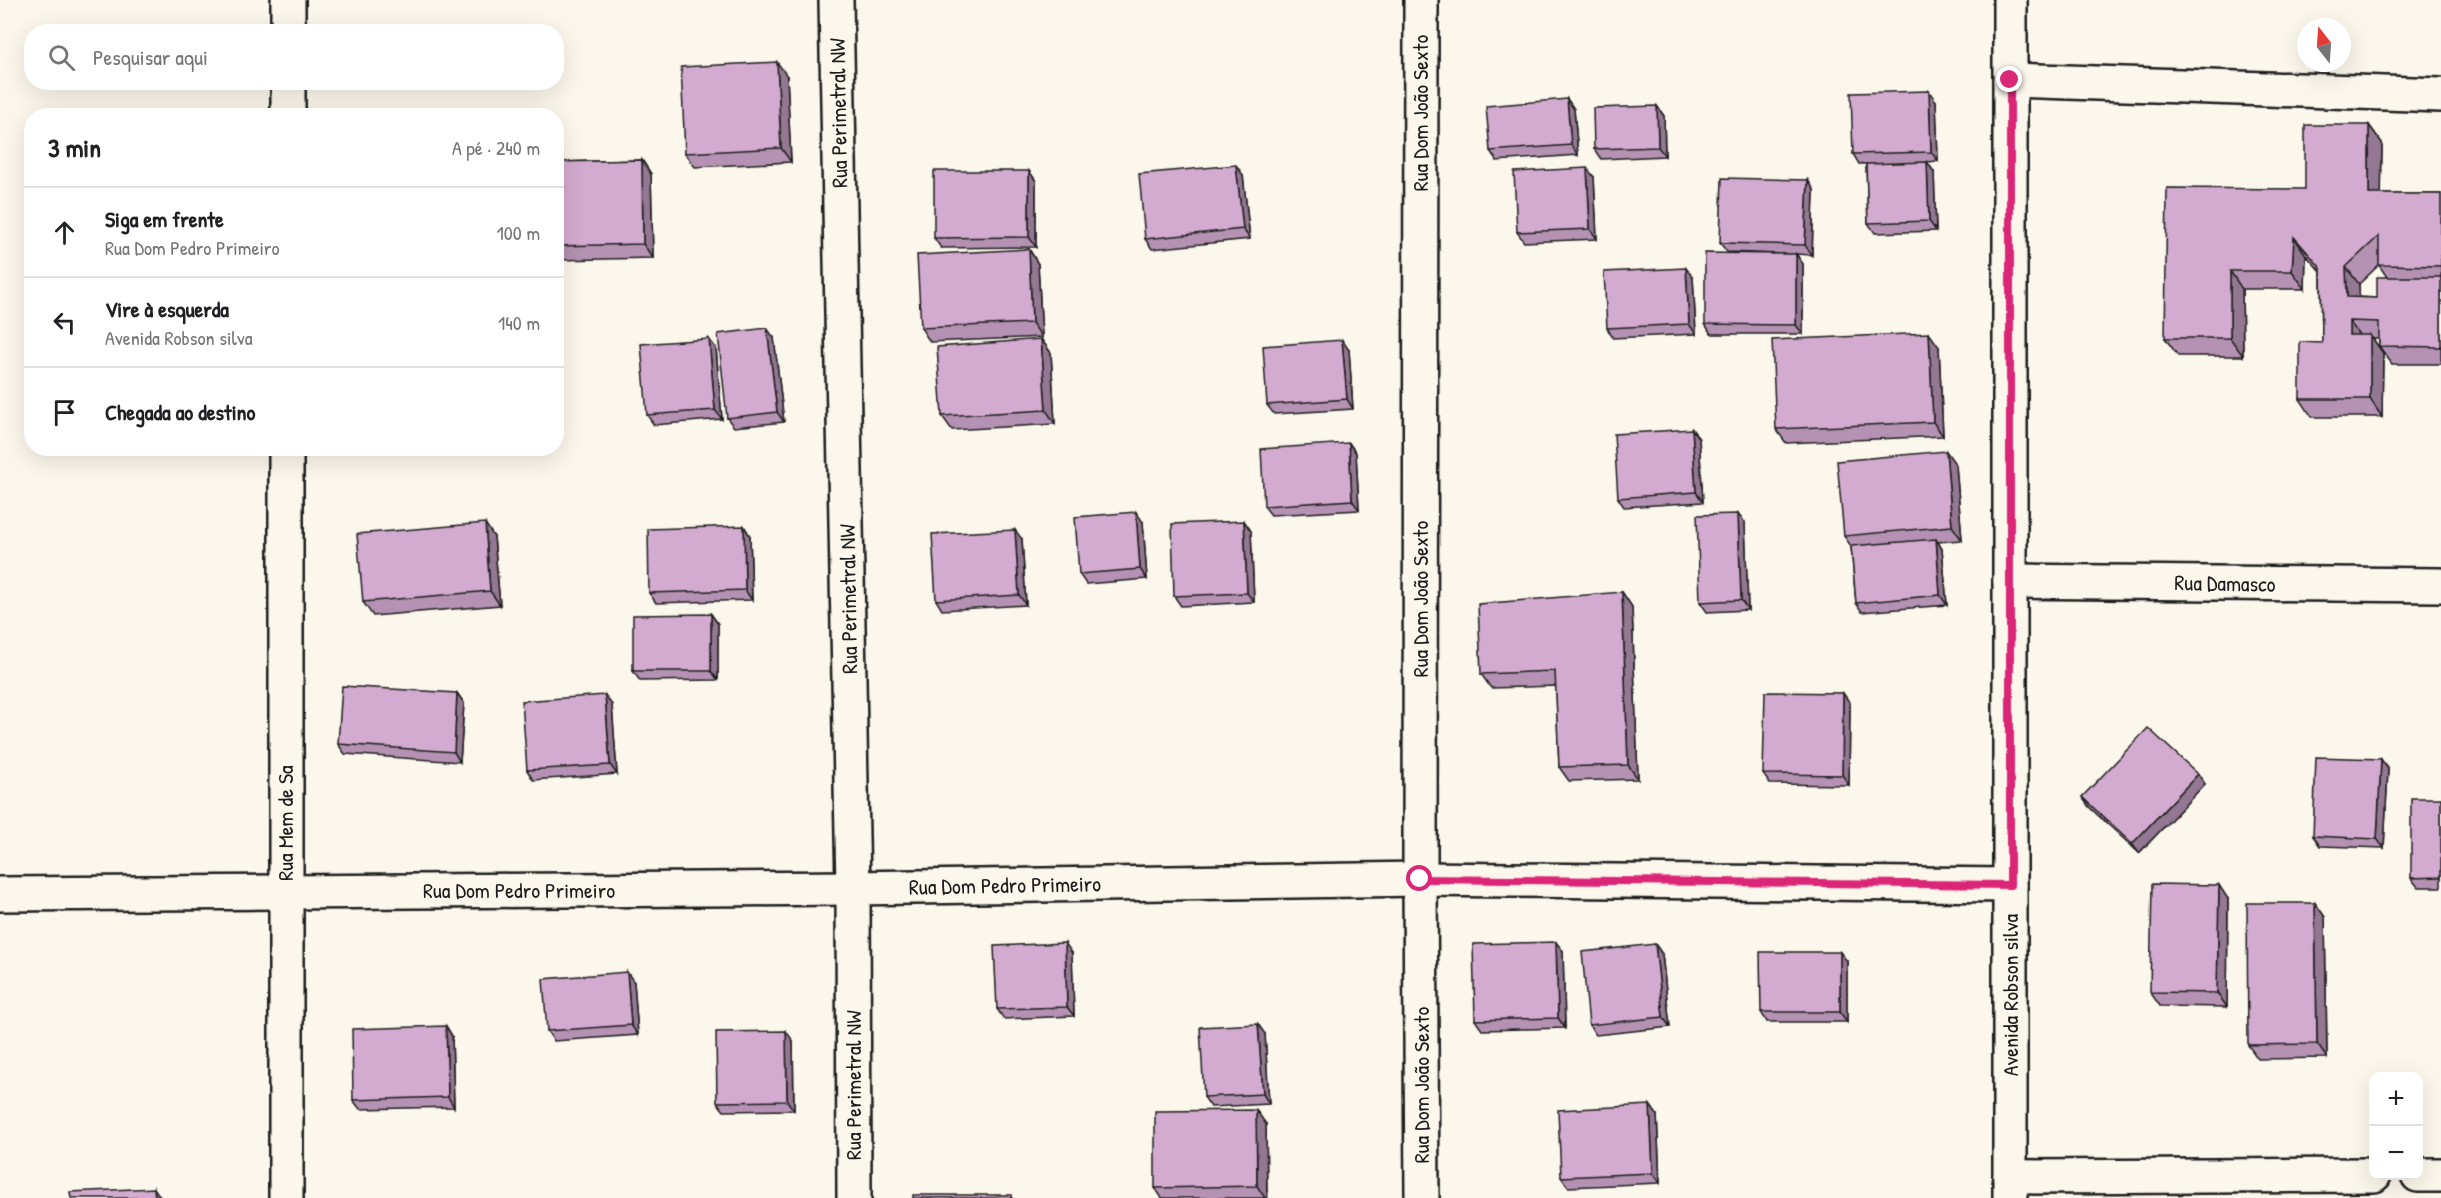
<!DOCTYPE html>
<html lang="pt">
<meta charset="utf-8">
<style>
:root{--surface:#fff;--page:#f2f2f2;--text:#202124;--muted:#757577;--line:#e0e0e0}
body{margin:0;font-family:"Patrick Hand",sans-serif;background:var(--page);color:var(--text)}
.controls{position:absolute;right:18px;bottom:18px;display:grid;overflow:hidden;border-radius:12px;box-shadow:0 6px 24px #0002}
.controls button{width:54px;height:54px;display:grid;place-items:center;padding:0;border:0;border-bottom:2px solid var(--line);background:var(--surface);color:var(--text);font:30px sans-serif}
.compass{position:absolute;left:2297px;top:18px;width:54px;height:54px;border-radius:50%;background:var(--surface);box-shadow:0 6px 24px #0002;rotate:343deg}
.stop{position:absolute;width:18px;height:18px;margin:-14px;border:4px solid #db2777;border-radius:50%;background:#fff}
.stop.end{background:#db2777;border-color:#fff;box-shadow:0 2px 6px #0008}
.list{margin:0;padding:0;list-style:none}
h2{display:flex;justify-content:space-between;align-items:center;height:78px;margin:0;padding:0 24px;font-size:26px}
h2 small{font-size:20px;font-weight:400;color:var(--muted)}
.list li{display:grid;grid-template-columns:39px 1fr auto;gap:18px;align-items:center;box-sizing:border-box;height:90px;padding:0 24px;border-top:2px solid var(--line)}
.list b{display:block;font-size:22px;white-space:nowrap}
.list p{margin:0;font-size:20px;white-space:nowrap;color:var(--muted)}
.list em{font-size:20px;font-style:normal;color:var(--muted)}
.icon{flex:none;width:33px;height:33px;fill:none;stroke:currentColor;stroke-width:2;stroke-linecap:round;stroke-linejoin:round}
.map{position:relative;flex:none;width:2441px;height:1198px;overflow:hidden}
.search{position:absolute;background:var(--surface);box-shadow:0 6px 24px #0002;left:24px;top:24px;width:540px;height:66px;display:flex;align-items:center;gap:15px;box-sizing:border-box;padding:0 21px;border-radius:24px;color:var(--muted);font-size:22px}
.panel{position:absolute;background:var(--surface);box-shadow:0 6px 24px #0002;left:24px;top:108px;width:540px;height:348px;border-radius:24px}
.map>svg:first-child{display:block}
</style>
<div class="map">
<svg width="2441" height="1198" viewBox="0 0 2441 1198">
<rect width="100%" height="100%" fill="#fbf7ec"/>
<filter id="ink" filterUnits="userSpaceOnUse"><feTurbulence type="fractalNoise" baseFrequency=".0167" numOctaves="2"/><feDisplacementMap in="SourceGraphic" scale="12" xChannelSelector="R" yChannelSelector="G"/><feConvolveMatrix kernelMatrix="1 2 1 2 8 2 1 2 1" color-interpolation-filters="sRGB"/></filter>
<g filter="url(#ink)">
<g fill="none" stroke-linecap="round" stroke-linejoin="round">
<g stroke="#1c1c1c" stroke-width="38">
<g id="minor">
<polyline points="836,0 853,888 854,1198"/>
<polyline points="1421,0 1420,879 1422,1198"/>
<polyline points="288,32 288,0"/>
<polyline points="2010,80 2441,95"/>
<polyline points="288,116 288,82"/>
<polyline points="2010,581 2441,585"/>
<polyline points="0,894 853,888 1420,879 2010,885"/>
<polyline points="2418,1175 2441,1175"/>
<polyline points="2010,1177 2374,1175"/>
<polyline points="286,1198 286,448"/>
</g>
</g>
<g stroke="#1c1c1c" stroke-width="38">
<polyline id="tertiary" points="2010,0 2010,1198"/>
</g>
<use href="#minor" stroke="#fbf7ec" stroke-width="33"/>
<use href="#tertiary" stroke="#fbf7ec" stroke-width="33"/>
</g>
<g fill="#b592b3" stroke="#1c1c1c" stroke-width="1.5" fill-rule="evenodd">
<polygon points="787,76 791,162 695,167 685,153"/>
<polygon points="1567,99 1574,109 1578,155 1497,161 1490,151"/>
<polygon points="1936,101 1938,161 1927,162 1934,172 1936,231 1875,233 1868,223 1866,164 1859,164 1853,154"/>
<polygon points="1657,106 1664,116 1665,156 1601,159 1594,149"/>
<path d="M2369 125 2382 143 2381 194H2441V364H2392L2379 346V339H2373L2383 353 2382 417H2312L2300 399 2322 343 2321 272 2306 255 2305 289H2242L2243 356H2178L2165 338 2305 189ZM2379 265 2387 277 2377 298 2359 297V284Z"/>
<polygon points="642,160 651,174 653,258 556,260 556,162"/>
<polygon points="1029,171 1036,181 1036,247 941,248 934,238"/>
<polygon points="1243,175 1250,239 1152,249 1145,239"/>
<polygon points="1594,177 1597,239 1524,242 1517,232"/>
<polygon points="1814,190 1812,255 1796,254 1803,264 1803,334 1711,334 1705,324 1778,254 1727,252 1720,243"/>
<polygon points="1029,249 1038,264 1042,337 930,342 921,328"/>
<polygon points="1693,277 1696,334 1613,338 1607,328"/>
<polygon points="774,338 784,422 734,427 727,418"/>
<polygon points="1041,339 1051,353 1055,424 952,430 942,416"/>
<polygon points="1939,347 1943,436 1786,443 1776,429"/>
<polygon points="716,348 722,419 654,425 647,415"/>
<polygon points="1349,350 1353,409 1274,414 1267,405"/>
<polygon points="1692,429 1699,439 1703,502 1624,507 1618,498"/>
<polygon points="1349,443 1356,453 1359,510 1271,515 1264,506"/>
<polygon points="1956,465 1962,540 1938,542 1942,549 1947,605 1862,612 1856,603 1851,546 1844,536"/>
<polygon points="1244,521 1251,531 1254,602 1181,606 1174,596"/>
<polygon points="1143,522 1147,579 1086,584 1079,574"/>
<polygon points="1745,523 1748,610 1707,612 1700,602"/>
<polygon points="744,526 750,536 752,600 656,603 649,593"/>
<polygon points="494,537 500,605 373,616 363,602"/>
<polygon points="1022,539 1026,605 942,610 936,600"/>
<polygon points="1622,592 1632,607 1638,779 1569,781 1559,767 1556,686 1491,688 1481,674"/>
<polygon points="711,614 718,624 718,680 640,681 633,671"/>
<polygon points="457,693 464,703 460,762 345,754 338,744"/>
<polygon points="1850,703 1849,785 1770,784 1763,774"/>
<polygon points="612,705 617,774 533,780 527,770"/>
<polygon points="2388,769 2384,848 2320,846 2313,836"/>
<polygon points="2198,774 2205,784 2139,853 2089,807 2082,797"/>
<polygon points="2441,798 2441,887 2418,887 2411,878"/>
<polygon points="2228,899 2227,1007 2160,1006 2150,992"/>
<polygon points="2315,903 2325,917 2327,1058 2258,1059 2248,1045"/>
<polygon points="1655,944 1662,954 1670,1027 1596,1035 1589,1025"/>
<polygon points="1563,951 1565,1028 1482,1030 1475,1020"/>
<polygon points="1072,953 1074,1016 1004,1019 997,1009"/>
<polygon points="1847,961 1847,1022 1767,1022 1761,1012"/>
<polygon points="634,982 638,1035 554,1041 547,1031"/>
<polygon points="446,1026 452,1036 454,1107 360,1109 353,1100"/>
<polygon points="1265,1034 1269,1104 1211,1107 1204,1097"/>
<polygon points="793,1041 794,1110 724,1111 717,1102"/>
<polygon points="1650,1105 1657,1115 1660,1183 1568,1187 1561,1177"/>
<polygon points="1266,1124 1267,1198 1162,1198 1155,1188"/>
</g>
<g fill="#947792" stroke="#1c1c1c" stroke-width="1.5">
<polygon points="777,62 787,76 791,162 781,148"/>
<polygon points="1929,91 1936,101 1938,161 1931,152"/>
<polygon points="1567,99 1574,109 1578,155 1571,145"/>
<polygon points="1657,106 1664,116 1665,156 1658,147"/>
<polygon points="2369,125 2382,143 2381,212 2369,194"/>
<polygon points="642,160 651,174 653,258 643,244"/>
<polygon points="1927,162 1934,172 1936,231 1929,221"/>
<polygon points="1236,165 1243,175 1250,239 1243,229"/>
<polygon points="1587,168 1594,177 1597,239 1590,229"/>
<polygon points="1029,171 1036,181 1036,247 1029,237"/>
<polygon points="1808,180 1814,190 1812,255 1805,245"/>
<polygon points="2294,237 2306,255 2305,289 2292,271"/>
<polygon points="1029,249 1038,264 1042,337 1032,323"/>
<polygon points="1796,254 1803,264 1803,334 1796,325"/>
<polygon points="2346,267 2359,284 2360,315 2347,297"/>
<polygon points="1686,268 1693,277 1696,334 1689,324"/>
<polygon points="2230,271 2242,289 2243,356 2230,338"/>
<polygon points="2349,321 2362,339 2349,335"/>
<polygon points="767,328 774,338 784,422 777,412"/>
<polygon points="1929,333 1939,347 1943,436 1933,422"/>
<polygon points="2370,335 2383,353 2382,417 2370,399"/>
<polygon points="709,339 716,348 722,419 715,410"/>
<polygon points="1041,339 1051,353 1055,424 1046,410"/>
<polygon points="1342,340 1349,350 1353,409 1347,399"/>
<polygon points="1692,429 1699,439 1703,502 1696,492"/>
<polygon points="1349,443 1356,453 1359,510 1352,500"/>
<polygon points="1946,451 1956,465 1962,540 1952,526"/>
<polygon points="1136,512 1143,522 1147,579 1140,569"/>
<polygon points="1738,514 1745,523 1748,610 1741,600"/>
<polygon points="1244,521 1251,531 1254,602 1247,593"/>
<polygon points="485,523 494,537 500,605 490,591"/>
<polygon points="744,526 750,536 752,600 745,590"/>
<polygon points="1015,530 1022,539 1026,605 1019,595"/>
<polygon points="1936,539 1942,549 1947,605 1940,595"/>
<polygon points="1622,592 1632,607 1638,779 1628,765"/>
<polygon points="711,614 718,624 718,680 711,671"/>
<polygon points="457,693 464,703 460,762 454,752"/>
<polygon points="1843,693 1850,703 1849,785 1842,775"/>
<polygon points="605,695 612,705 617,774 610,765"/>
<polygon points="2381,759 2388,769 2384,848 2377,839"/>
<polygon points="2198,774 2205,784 2139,853 2132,844"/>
<polygon points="2219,885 2228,899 2227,1007 2217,993"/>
<polygon points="2315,903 2325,917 2327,1058 2317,1044"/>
<polygon points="1556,942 1563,951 1565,1028 1558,1018"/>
<polygon points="1065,943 1072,953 1074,1016 1067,1007"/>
<polygon points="1655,944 1662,954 1670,1027 1663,1017"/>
<polygon points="1840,952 1847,961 1847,1022 1840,1012"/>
<polygon points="627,972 634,982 638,1035 631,1025"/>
<polygon points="1258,1024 1265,1034 1269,1104 1263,1094"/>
<polygon points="446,1026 452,1036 454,1107 448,1097"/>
<polygon points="786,1031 793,1041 794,1110 787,1101"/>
<polygon points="1650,1105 1657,1115 1660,1183 1653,1173"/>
<polygon points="1256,1110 1266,1124 1267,1198 1265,1198 1257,1186"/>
<polygon points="154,1188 161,1198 155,1198"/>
</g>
<g fill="#d3aad0" stroke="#1c1c1c" stroke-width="1.5">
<polygon points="777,62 781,148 685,153 681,67"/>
<polygon points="1929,91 1931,152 1853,154 1851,93"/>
<polygon points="1567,99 1571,145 1490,151 1486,106"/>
<polygon points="1657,106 1658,147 1594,149 1593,108"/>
<polygon points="2305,125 2369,125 2369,194 2441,194 2441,266 2379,265 2379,236 2346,267 2347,297 2377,298 2377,277 2441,277 2441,347 2379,346 2379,322 2349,321 2349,335 2370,335 2370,399 2300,399 2300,342 2322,343 2321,268 2294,237 2292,271 2230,271 2230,338 2165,338 2167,188 2305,189"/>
<polygon points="642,160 643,244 556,246 556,162"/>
<polygon points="1927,162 1929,221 1868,223 1866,164"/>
<polygon points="1236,165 1243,229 1145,239 1139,174"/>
<polygon points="1587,168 1590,229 1517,232 1514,172"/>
<polygon points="934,171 1029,171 1029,237 934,238"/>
<polygon points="1722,178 1808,180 1805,245 1720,243"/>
<polygon points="1029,249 1032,323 921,328 917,255"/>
<polygon points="1705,253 1796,254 1796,325 1705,324"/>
<polygon points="1686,268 1689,324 1607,328 1604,272"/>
<polygon points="767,328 777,412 727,418 718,334"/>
<polygon points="1929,333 1933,422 1776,429 1772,340"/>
<polygon points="709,339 715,410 647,415 641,344"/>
<polygon points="1041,339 1046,410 942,416 937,347"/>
<polygon points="1342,340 1347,399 1267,405 1263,346"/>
<polygon points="1692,429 1696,492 1618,498 1614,434"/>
<polygon points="1349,443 1352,500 1264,506 1261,449"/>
<polygon points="1946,451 1952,526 1844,536 1837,461"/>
<polygon points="1136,512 1140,569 1079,574 1075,517"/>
<polygon points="1738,514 1741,600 1700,602 1697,515"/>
<polygon points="1244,521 1247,593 1174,596 1172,524"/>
<polygon points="485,523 490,591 363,602 357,534"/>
<polygon points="744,526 745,590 649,593 648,529"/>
<polygon points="1015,530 1019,595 936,600 932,534"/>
<polygon points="1936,539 1940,595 1856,603 1851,546"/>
<polygon points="1622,592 1628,765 1559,767 1555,671 1481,674 1478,604"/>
<polygon points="711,614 711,671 633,671 633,615"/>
<polygon points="342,686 457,693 454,752 338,744"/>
<polygon points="1765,692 1843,693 1842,775 1763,774"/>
<polygon points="605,695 610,765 527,770 522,701"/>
<polygon points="2148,728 2198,774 2132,844 2082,797"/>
<polygon points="2316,757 2381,759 2377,839 2313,836"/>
<polygon points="2411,798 2441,798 2441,877 2411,878"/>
<polygon points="2152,884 2219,885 2217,993 2150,992"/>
<polygon points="2247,903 2315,903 2317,1044 2248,1045"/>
<polygon points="1556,942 1558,1018 1475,1020 1473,944"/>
<polygon points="1065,943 1067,1007 997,1009 994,946"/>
<polygon points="1655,944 1663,1017 1589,1025 1582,952"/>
<polygon points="1760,952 1840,952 1840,1012 1761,1012"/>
<polygon points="627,972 631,1025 547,1031 543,979"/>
<polygon points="1258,1024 1263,1094 1204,1097 1200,1027"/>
<polygon points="446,1026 448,1097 353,1100 352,1029"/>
<polygon points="786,1031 787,1101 717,1102 716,1032"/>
<polygon points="1650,1105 1653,1173 1561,1177 1558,1110"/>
<polygon points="1256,1110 1257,1186 1155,1188 1155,1111"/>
<polygon points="154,1188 155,1198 71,1198 70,1192"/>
<rect x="913" y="1195" width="99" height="3"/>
</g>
</g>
<g fill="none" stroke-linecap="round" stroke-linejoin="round" filter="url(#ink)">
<polyline stroke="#db2777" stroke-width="8" points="1420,879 2010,885 2010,80"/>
</g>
<g text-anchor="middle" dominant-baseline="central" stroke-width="4.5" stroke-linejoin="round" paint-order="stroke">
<g font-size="22" fill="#1c1c1c" stroke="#fbf7ec">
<text transform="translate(838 113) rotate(-91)">Rua Perimetral NW</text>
<text transform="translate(1420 113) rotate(-90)">Rua Dom João Sexto</text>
<text transform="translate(2225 583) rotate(1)">Rua Damasco</text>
<text transform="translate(848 599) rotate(-91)">Rua Perimetral NW</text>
<text transform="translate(1420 599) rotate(-90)">Rua Dom João Sexto</text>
<text transform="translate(285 823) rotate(-90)">Rua Mem de Sa</text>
<text transform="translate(1005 885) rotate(-1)">Rua Dom Pedro Primeiro</text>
<text x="519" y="890">Rua Dom Pedro Primeiro</text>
<text transform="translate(2010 995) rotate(-90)">Avenida Robson silva</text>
<text transform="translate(853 1085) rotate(-90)">Rua Perimetral NW</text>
<text transform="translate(1421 1085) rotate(-90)">Rua Dom João Sexto</text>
</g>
</g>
</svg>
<div class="controls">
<button>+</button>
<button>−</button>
</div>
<svg class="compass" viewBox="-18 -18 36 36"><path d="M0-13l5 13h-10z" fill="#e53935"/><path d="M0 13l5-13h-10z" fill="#757577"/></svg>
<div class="stop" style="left:1420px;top:879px"></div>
<div class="stop end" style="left:2010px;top:80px"></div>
<div class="search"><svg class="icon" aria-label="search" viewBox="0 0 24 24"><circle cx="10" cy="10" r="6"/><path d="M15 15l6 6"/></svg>Pesquisar aqui</div>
<section class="panel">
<h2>3 min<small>A pé · 240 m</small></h2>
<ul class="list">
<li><svg class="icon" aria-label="ahead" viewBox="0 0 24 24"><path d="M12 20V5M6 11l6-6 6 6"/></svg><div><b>Siga em frente</b><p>Rua Dom Pedro Primeiro</p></div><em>100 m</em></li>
<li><svg class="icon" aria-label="left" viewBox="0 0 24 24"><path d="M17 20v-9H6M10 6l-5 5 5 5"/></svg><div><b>Vire à esquerda</b><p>Avenida Robson silva</p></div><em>140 m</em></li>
<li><svg class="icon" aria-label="arrive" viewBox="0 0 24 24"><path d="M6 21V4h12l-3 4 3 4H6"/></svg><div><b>Chegada ao destino</b></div></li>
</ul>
</section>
</div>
